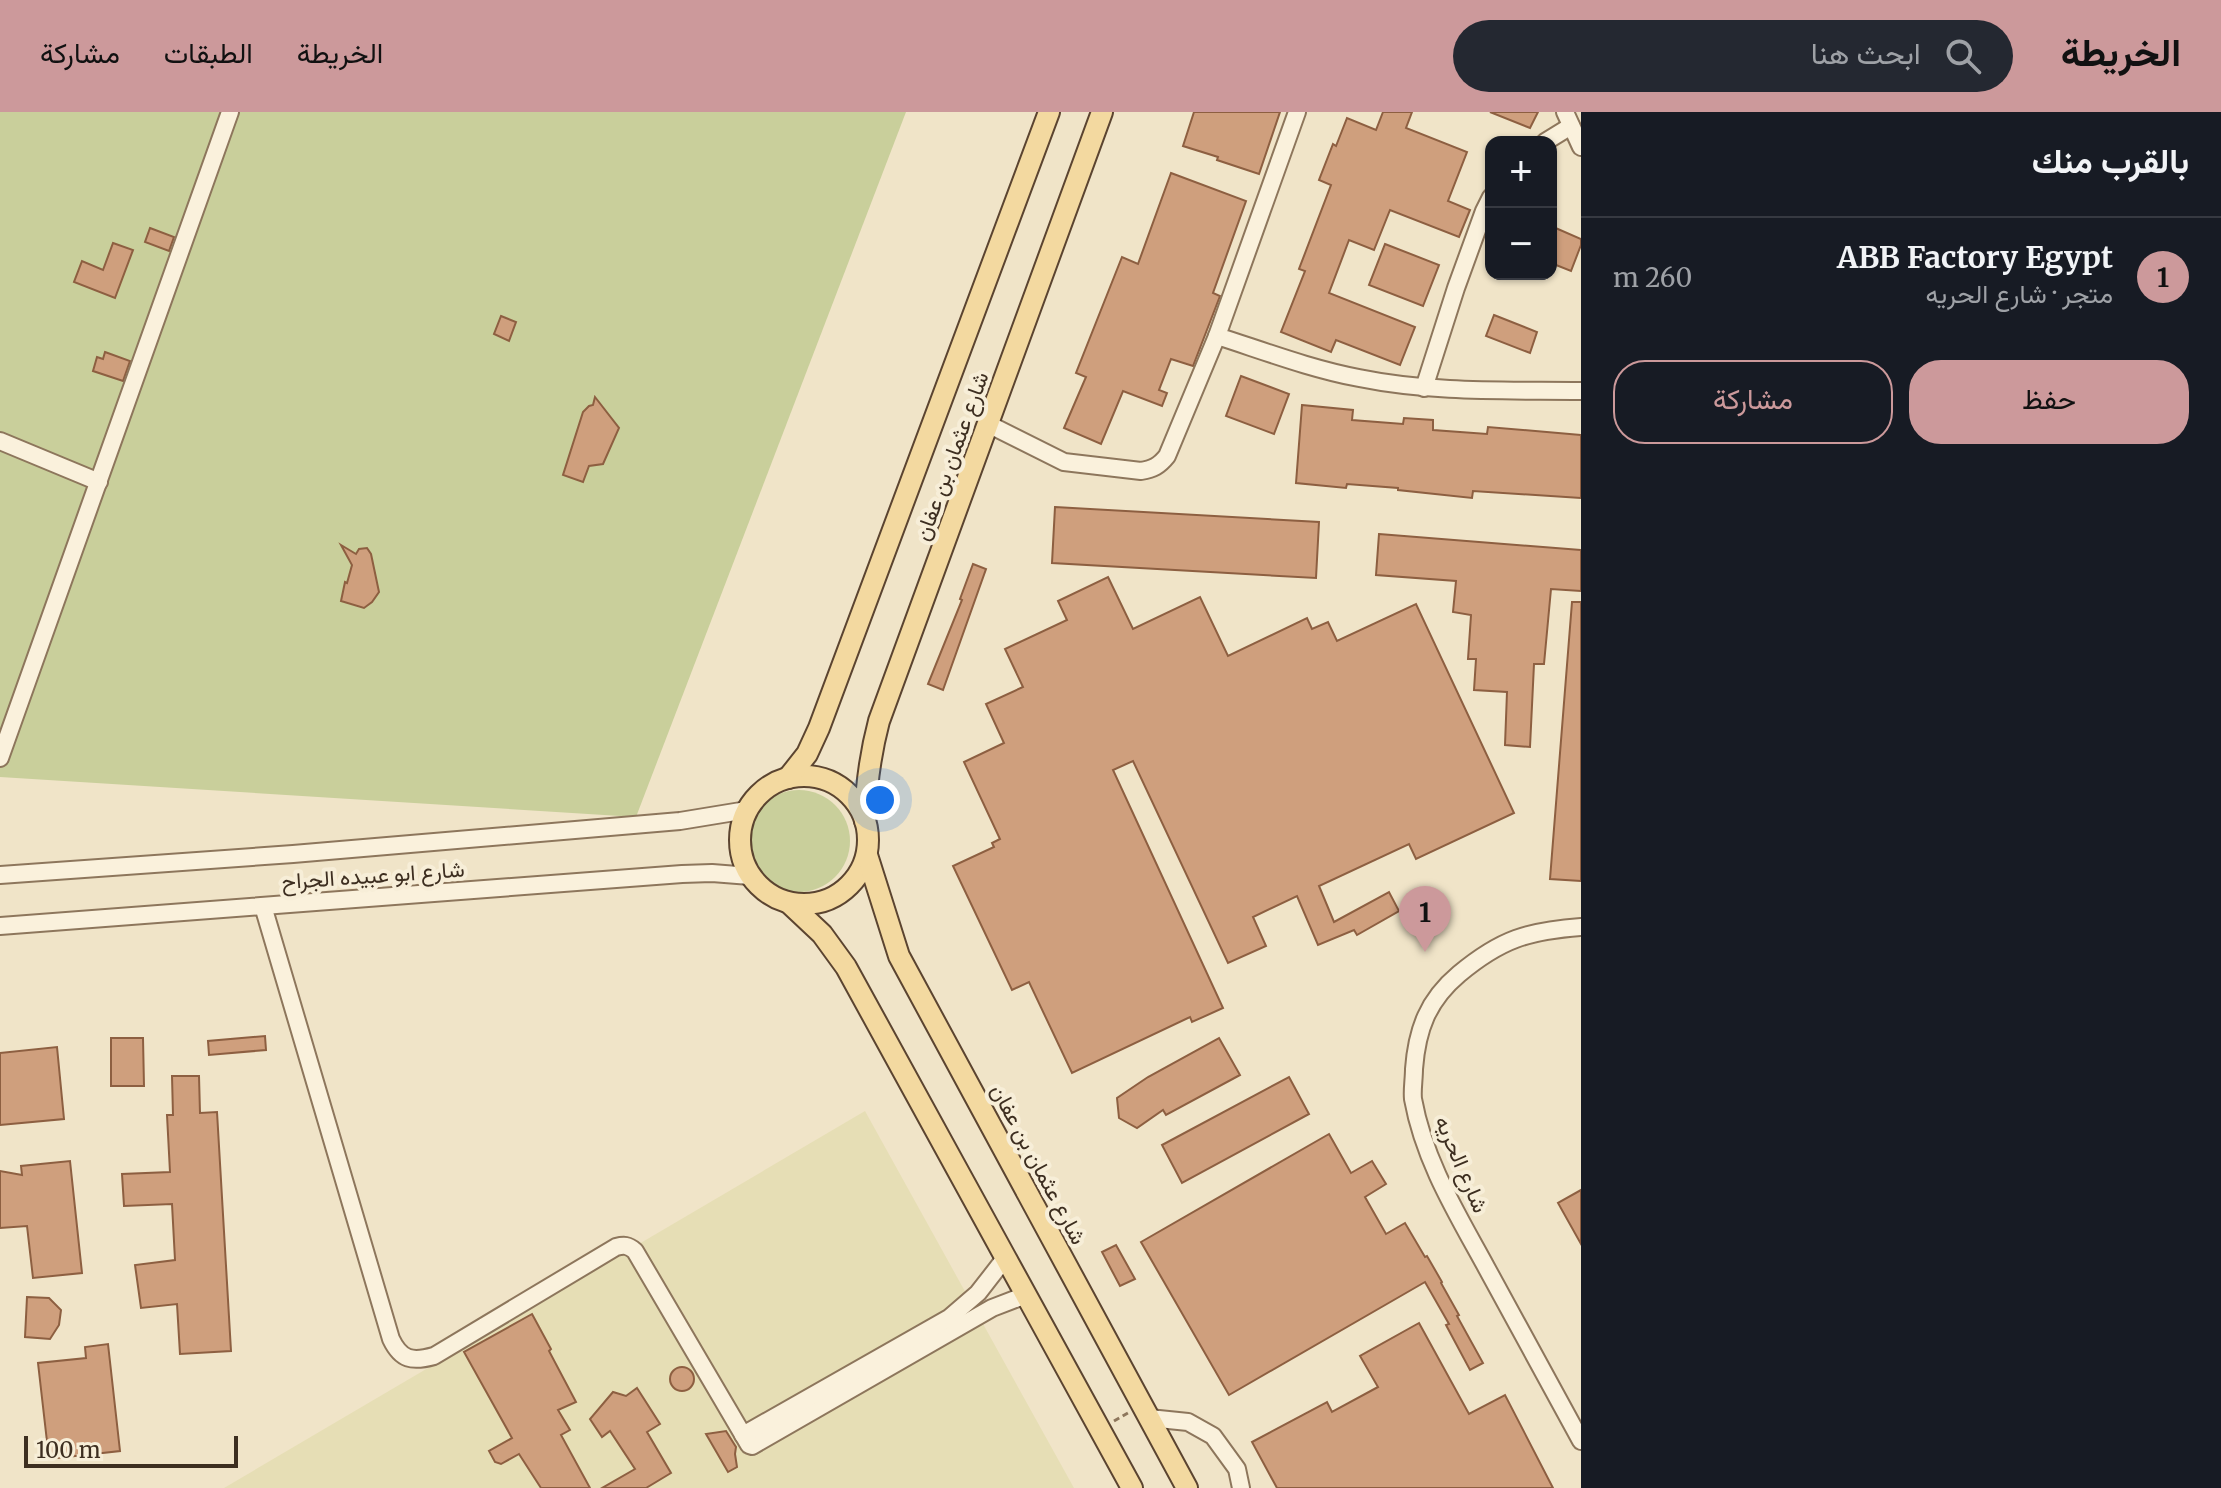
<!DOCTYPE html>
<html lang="ar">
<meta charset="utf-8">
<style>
:root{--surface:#171b24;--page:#242831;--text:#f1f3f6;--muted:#9ea1a6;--line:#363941;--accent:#cc999b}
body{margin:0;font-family:Merriweather,Vazirmatn,serif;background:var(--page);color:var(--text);direction:rtl}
.controls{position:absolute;right:24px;top:24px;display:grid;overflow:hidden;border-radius:16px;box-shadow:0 2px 6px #0004}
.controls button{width:72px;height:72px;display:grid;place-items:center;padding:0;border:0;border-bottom:2px solid var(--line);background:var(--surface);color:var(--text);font:40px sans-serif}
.scale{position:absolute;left:24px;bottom:20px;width:214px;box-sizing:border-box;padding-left:8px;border:4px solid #3d2e20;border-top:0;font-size:22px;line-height:28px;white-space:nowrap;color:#3d2e20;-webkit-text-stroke:6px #f7eed8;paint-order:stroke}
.you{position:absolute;left:880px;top:688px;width:28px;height:28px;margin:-20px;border:6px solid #fff;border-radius:50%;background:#1a73e8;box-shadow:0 0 0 12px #1a73e833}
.badge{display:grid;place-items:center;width:52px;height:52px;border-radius:50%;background:var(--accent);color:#111;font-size:26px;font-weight:700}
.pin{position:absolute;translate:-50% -66px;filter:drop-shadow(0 2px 4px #0008)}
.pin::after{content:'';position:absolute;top:42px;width:28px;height:24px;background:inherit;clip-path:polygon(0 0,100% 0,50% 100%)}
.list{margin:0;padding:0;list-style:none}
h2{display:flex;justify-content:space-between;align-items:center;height:104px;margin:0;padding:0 32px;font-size:34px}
h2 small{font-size:26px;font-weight:400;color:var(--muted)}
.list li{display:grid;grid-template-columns:52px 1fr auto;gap:24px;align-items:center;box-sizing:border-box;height:120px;padding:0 32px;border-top:2px solid var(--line)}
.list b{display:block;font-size:30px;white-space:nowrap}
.list p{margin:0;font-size:26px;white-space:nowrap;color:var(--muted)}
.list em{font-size:26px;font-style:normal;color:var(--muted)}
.actions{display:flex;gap:16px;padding:24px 32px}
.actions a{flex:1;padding:18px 0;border:2px solid var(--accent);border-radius:32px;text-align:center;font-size:28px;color:var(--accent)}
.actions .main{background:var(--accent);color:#111}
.icon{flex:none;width:44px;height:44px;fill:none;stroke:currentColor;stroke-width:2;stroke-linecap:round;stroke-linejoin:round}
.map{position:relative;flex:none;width:1581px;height:1376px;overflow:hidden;direction:ltr}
header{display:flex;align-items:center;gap:48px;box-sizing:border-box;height:112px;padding:0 40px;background:var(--accent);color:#111}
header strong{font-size:38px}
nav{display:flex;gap:44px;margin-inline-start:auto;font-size:28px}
.search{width:560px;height:72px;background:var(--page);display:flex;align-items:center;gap:20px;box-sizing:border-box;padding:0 28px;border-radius:44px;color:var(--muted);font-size:30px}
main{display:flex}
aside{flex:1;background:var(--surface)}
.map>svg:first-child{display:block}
</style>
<header>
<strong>الخريطة</strong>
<div class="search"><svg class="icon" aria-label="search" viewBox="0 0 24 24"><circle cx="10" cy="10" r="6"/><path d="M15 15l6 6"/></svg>ابحث هنا</div>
<nav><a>الخريطة</a><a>الطبقات</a><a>مشاركة</a></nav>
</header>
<main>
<aside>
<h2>بالقرب منك<small></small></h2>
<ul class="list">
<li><span class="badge">1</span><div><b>ABB Factory Egypt</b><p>متجر · شارع الحريه</p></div><em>260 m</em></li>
</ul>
<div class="actions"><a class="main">حفظ</a><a>مشاركة</a></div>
</aside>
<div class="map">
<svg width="1581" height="1376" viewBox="0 0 1581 1376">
<rect width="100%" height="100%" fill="#f0e4c8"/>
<polygon fill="#e6deb5" points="865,999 1074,1376 224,1376"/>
<g fill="#c9cf9b">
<polygon points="0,0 906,0 636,705 0,665"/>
<circle cx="799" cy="729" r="51"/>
</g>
<g fill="#cf9f7d" stroke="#8d5f41" stroke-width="2">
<polygon points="1194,0 1280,0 1259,62 1217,48 1218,45 1183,34"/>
<polygon points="1383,0 1412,0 1406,16 1467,40 1448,89 1470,98 1459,125 1390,98 1374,138 1349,128 1329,181 1415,215 1400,253 1336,228 1331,240 1281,220 1305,159 1299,157 1331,73 1319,68 1333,32 1336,34 1347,6 1376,18"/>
<polygon points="1490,0 1538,0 1530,16"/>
<polygon points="1171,61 1246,89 1213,181 1220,184 1193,254 1171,247 1159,278 1167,281 1162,294 1123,279 1101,332 1064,316 1086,265 1076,261 1122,145 1138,152"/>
<polygon points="1551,114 1581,127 1581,133 1571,159 1551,151"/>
<polygon points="150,116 174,125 169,139 145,130"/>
<polygon points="113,131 133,138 115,186 74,170 82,149 103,158"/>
<polygon points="1385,132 1439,153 1423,194 1369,173"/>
<polygon points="1494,203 1537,220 1530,241 1486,224"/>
<polygon points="501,204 516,210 509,229 494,222"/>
<polygon points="105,240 130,249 123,269 93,259 97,245 103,247"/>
<polygon points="1241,264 1289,282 1274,322 1226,304"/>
<polygon points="595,285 619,316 603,352 589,354 583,370 563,363 583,300 589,294 593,293"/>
<polygon points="1302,293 1353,298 1352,308 1403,312 1404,306 1433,308 1433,318 1487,322 1488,315 1581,323 1581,386 1473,379 1472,386 1398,378 1398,376 1347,372 1346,376 1296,371"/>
<polygon points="1055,395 1319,410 1316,466 1052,451"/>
<polygon points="1379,422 1581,438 1581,479 1551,477 1544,552 1534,552 1530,635 1505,633 1507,580 1474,578 1476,547 1468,547 1471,503 1453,500 1456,469 1376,463"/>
<polygon points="341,433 356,442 359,437 367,436 371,442 379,480 372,490 364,496 341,489 345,470 347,471 352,453"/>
<polygon points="973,452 986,457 943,578 928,572 962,488 960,487"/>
<polygon points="1108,465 1133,517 1200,485 1228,544 1307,506 1312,517 1328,510 1337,529 1416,492 1514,701 1416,747 1409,732 1319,774 1334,810 1389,780 1399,799 1357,823 1354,818 1318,833 1297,784 1253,805 1266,834 1228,851 1133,649 1113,658 1223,896 1192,910 1190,905 1072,961 1029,870 1012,878 953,754 994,735 992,731 1000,727 964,650 1004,631 986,592 1023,575 1005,537 1067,508 1058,489"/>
<polygon points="1572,490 1581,490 1581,769 1550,767"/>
<polygon points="265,924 266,938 209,943 208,929"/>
<polygon points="111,926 143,926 144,974 111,974"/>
<polygon points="1219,926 1240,963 1166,1003 1163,998 1137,1016 1119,1006 1117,986 1148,965"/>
<polygon points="57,935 64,1007 0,1013 0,941"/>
<polygon points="172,964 199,964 200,1001 217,1000 231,1239 180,1242 177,1192 141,1196 135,1153 175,1148 172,1092 124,1094 122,1062 170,1060 167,1003 173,1003"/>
<polygon points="1289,965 1309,1002 1182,1071 1162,1033"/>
<polygon points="1329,1022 1351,1061 1372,1049 1386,1072 1365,1085 1386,1122 1405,1111 1425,1145 1427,1144 1442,1170 1441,1171 1459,1203 1457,1204 1483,1251 1470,1258 1446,1213 1449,1212 1425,1170 1229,1283 1141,1130"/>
<polygon points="70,1049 82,1161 33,1166 27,1114 0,1116 0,1059 22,1063 21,1054"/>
<polygon points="1581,1078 1581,1132 1558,1091"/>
<polygon points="1116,1133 1135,1167 1120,1174 1102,1140"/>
<polygon points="27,1185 49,1186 61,1198 59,1213 50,1227 25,1225"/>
<polygon points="532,1202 551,1237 549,1239 576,1290 558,1298 570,1318 561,1323 590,1376 541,1376 519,1342 501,1352 495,1350 489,1339 512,1326 464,1240"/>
<polygon points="1419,1211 1469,1302 1505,1283 1553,1376 1277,1376 1252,1330 1327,1290 1332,1300 1378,1275 1360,1244"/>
<polygon points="108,1232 120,1339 49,1347 38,1251 86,1246 85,1235"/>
<circle cx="682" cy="1267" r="12"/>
<polygon points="637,1276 660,1312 647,1320 671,1361 646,1376 602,1376 635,1357 610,1319 602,1325 590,1307 613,1280 626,1284"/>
<polygon points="726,1319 736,1335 735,1342 737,1355 728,1360 706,1322"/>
</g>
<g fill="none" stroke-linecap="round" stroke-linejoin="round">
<g stroke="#8d765c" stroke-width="20">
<g id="minor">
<path d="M1297 0 1217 224C1264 239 1311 257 1359 266 1432 281 1507 278 1581 279"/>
<polyline points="1565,0 1581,35"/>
<polyline points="1545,30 1571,14"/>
<polyline points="1424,276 1456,176 1484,99 1491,85"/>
<path d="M988 312 1064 350 1141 359C1153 357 1159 354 1167 344L1217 224"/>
<polyline points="0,329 99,370"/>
<polyline points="0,646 230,0"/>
<polyline points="0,763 293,742 680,709 747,698"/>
<path d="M263 794 391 1227C401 1248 412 1250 434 1244L616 1135C624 1133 628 1133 635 1139L749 1333 752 1334 992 1196 1026 1183"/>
<polyline points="0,814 682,762 712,761 750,764"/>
<path d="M1581 815C1528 819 1501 827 1459 862 1428 888 1417 917 1414 957 1414 967 1412 978 1413 987 1424 1048 1456 1100 1485 1153 1517 1212 1549 1271 1581 1329"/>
<polyline points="1149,1306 1188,1310 1213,1324 1237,1357 1241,1376"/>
<polyline points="743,1323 949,1206 978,1181 1006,1145"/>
</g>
</g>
<g stroke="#5b4430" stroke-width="24">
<g id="major">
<circle cx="804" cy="728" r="64"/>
<polyline points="788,666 807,642 819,616 1049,0"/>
<path d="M865 709C866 674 870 643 879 609L1102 0"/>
<polyline points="867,743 899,844 1187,1376"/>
<polyline points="789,791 822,822 846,855 1132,1376"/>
</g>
</g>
<polyline stroke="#8d765c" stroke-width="3" stroke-dasharray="6 4" stroke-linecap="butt" points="1114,1309 1128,1301"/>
<use href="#minor" stroke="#faf1dc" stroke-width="16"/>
<use href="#major" stroke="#f3d9a0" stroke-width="20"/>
</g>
<g text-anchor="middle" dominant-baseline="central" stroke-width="8" stroke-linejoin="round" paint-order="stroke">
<g font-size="22" fill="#3d2e20" stroke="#f7eed8">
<text transform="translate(951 344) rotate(-70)">شارع عثمان بن عفان</text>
<text transform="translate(373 763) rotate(-4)">شارع ابو عبيده الجراح</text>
<text transform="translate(1039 1052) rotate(62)">شارع عثمان بن عفان</text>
<text transform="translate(1462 1052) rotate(67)">شارع الحريه</text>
</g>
</g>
</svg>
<div class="controls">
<button>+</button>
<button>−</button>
</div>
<div class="scale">100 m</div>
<div class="you"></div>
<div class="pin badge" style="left:1425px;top:840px">1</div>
</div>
</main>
